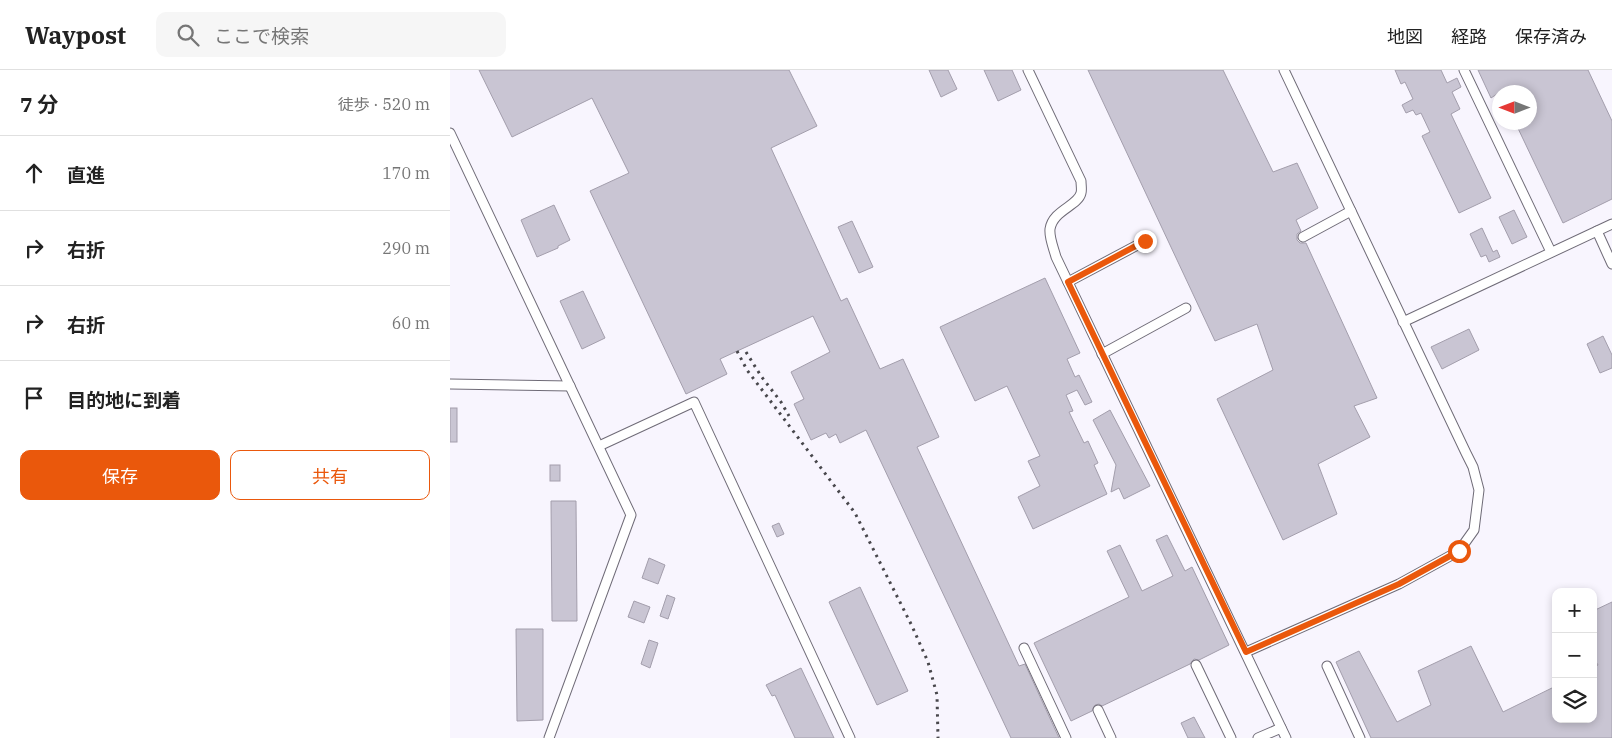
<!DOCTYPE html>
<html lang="ja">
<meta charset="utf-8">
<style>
:root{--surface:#fff;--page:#f6f6f6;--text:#222;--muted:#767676;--line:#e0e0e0;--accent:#ea580c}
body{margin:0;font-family:"IBM Plex Serif","Noto Sans JP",serif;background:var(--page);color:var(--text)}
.controls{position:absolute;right:15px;bottom:15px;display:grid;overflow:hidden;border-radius:10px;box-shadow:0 2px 8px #0003}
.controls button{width:45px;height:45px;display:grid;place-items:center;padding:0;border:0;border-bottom:1px solid var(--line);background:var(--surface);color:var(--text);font:25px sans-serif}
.compass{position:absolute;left:1042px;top:15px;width:45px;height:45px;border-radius:50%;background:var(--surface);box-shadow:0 2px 8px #0003;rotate:270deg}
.stop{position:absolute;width:15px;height:15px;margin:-11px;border:4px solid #ea580c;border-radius:50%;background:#fff}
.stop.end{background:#ea580c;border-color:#fff;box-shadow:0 1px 5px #0008}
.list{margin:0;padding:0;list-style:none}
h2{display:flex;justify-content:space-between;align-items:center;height:65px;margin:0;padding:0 20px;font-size:21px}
h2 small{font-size:16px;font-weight:400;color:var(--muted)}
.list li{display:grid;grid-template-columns:32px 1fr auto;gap:15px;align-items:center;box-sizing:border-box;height:75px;padding:0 20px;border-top:1px solid var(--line)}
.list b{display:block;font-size:19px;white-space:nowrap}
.list em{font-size:16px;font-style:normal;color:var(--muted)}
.actions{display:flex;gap:10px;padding:15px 20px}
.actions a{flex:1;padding:11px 0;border:1px solid var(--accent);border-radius:10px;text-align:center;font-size:18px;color:var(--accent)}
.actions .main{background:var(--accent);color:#fff}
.icon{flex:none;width:28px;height:28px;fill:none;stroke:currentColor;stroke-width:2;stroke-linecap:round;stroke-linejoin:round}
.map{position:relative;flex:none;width:1162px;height:668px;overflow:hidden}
header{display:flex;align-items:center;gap:30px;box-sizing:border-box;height:70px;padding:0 25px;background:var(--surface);border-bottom:1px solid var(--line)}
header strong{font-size:24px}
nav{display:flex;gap:28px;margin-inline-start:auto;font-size:18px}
.search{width:350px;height:45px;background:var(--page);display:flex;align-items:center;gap:12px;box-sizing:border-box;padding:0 18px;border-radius:10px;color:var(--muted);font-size:19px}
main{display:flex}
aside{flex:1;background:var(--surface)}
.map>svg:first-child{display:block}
</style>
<header>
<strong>Waypost</strong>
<div class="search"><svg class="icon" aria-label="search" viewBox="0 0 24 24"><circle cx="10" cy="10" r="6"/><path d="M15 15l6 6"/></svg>ここで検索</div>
<nav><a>地図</a><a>経路</a><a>保存済み</a></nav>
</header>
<main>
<aside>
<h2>7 分<small>徒歩 · 520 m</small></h2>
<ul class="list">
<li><svg class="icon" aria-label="ahead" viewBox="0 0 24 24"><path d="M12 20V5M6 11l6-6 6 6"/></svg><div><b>直進</b></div><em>170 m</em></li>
<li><svg class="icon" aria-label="right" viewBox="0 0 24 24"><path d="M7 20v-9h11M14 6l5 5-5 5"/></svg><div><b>右折</b></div><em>290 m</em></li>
<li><svg class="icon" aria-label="right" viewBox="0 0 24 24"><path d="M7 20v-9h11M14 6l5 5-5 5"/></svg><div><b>右折</b></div><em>60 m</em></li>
<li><svg class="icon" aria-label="arrive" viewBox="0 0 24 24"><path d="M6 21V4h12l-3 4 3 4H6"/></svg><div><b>目的地に到着</b></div></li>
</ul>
<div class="actions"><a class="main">保存</a><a>共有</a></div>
</aside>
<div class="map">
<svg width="1162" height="668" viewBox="0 0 1162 668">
<rect width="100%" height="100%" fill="#f8f5fe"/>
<g fill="#c9c5d3" stroke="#a39eac">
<polygon points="29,0 339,0 367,56 321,78 391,231 397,228 430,299 453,289 489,367 467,377 569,596 575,594 609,668 561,668 416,360 390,373 386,364 379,368 376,363 361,370 344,334 354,329 341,302 380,282 363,246 270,289 277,304 236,324 140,121 179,103 142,28 62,67"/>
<polygon points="479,0 498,0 507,19 491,27"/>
<polygon points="534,0 562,0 571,20 548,31"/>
<polygon points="638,0 773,0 823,102 847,93 868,138 846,150 851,161 847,164 847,170 850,173 856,173 927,328 904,336 920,367 868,394 887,444 833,470 767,329 823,300 807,254 765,271"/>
<polygon points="945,0 991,0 997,13 1007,8 1011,17 1002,22 1010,39 1001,44 1041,128 1009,143 972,66 980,62 971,43 966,45 963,40 956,43 952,35 963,29 955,12 951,14"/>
<polygon points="1028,0 1138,0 1162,51 1162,129 1113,153 1065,52 1080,52 1080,22 1050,22 1041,28"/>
<polygon points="104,135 120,170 108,176 108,178 87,187 71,150"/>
<polygon points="1064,140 1077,167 1062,174 1049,147"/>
<polygon points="402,151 423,197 409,203 388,157"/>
<polygon points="1032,158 1043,182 1047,180 1050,187 1039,192 1036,185 1031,187 1020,164"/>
<polygon points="595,208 630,283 617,289 625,307 629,305 642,332 635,335 627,320 616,325 623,341 619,342 634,373 638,371 648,393 644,395 657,424 583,459 568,427 590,416 578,391 590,386 557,316 525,331 490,257"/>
<polygon points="133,221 155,268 132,279 110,231"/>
<polygon points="1019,259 1029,280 992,299 981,277"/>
<polygon points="1153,266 1162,285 1162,298 1150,303 1137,274"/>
<rect x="0" y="338" width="7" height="34"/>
<polygon points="660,340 700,416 674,429 669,418 661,422 666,395 643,350"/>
<rect x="100" y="395" width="10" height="16"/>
<polygon points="101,431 126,431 127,551 102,551"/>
<polygon points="329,453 334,464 327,467 322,456"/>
<polygon points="717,465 735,501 742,497 779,575 749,590 744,589 740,594 652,636 649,634 645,635 642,641 621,651 584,573 679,527 657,481 670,475 692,521 723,506 706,470"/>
<polygon points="199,488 215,495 208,514 192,508"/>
<polygon points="410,517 458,621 427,635 379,532"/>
<polygon points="217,525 225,528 218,549 210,546"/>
<polygon points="184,531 200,537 194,553 178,547"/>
<polygon points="1162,532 1162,668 921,668 886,592 909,581 947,652 981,635 968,601 1021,576 1053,642 1106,616 1106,649 1143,649 1143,598 1148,595 1143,587 1143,541"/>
<polygon points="66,559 93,559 93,650 67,651"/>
<polygon points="199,570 208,573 200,598 191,594"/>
<polygon points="351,598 384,668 345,668 325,625 322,626 316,615"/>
<polygon points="744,647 755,668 738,668 731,653"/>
</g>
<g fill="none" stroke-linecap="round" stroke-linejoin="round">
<g stroke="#6f6b77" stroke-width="11">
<g id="minor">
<path d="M578 0 631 111C631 115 632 120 631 123 628 136 603 140 600 159 599 168 604 179 606 187L836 668"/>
<polyline points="1014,0 1101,182"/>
<polyline points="0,63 181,445 99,668"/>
<polyline points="1147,161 1162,194"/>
<polyline points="853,167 901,141"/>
<polyline points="618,212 695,171"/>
<polyline points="953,252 1162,154"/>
<polyline points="652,284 736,238"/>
<polyline points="0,314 120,316"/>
<polyline points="149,376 244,332 400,668"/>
<polyline points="574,578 616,668"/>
<polyline points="796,582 949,514 1009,481 1024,460 1029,420 1023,397 1016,383 834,0"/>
<polyline points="746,595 781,668"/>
<polyline points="877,596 910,668"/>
<polyline points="648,640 661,668"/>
<polyline points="808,668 831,658"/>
</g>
</g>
<use href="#minor" stroke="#fff" stroke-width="9"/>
<g stroke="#48474c" stroke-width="3" stroke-dasharray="2.5 5" stroke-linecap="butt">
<polyline points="287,281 297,300 405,443 462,556 478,592 487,625 488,668"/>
<polyline points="296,282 311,306 331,332 339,346"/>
</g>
</g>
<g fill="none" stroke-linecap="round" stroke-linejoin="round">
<polyline stroke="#ea580c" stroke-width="6" points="695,171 618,212 796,582 949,514 1009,481"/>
</g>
</svg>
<div class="controls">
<button>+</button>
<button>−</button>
<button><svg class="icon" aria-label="layers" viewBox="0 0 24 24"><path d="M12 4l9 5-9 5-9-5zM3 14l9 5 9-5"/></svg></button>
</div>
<svg class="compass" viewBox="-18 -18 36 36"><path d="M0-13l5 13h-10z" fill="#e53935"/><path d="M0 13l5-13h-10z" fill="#767676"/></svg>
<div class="stop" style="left:1009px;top:481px"></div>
<div class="stop end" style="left:695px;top:171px"></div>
</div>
</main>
